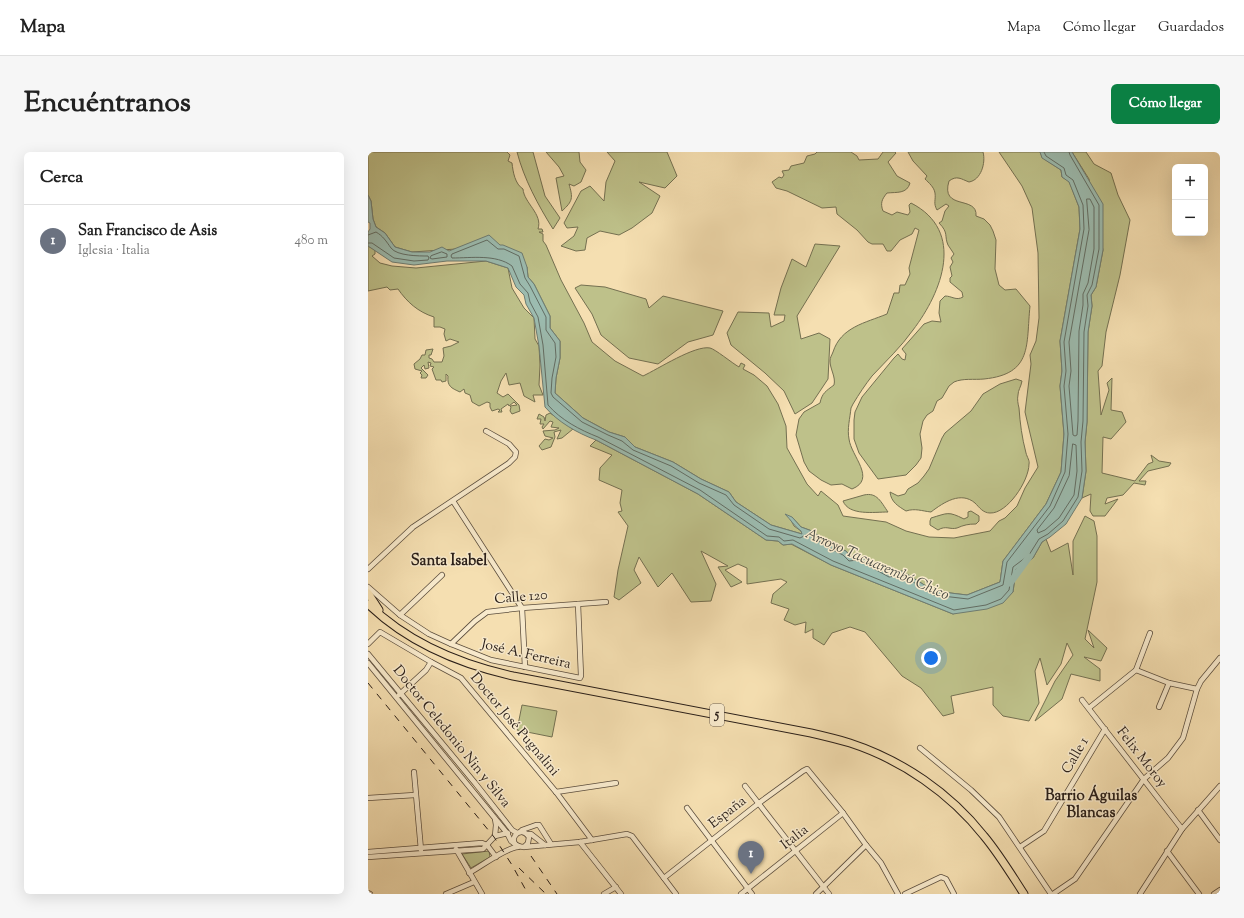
<!DOCTYPE html>
<html lang="es">
<meta charset="utf-8">
<style>
:root{--surface:#fff;--page:#f6f6f6;--text:#222;--muted:#767676;--line:#e0e0e0;--accent:#0b8043}
body{margin:0;font-family:"Sorts Mill Goudy",serif;background:var(--page);color:var(--text)}
.controls{position:absolute;right:12px;top:12px;display:grid;overflow:hidden;border-radius:6px;box-shadow:0 4px 16px #0002}
.controls button{width:36px;height:36px;display:grid;place-items:center;padding:0;border:0;border-bottom:1px solid var(--line);background:var(--surface);color:var(--text);font:20px sans-serif}
.you{position:absolute;left:563px;top:506px;width:14px;height:14px;margin:-10px;border:3px solid #fff;border-radius:50%;background:#1a73e8;box-shadow:0 0 0 6px #1a73e833}
.badge{display:grid;place-items:center;width:26px;height:26px;border-radius:50%;background:var(--accent);color:#fff;font-size:13px;font-weight:700}
.pin{position:absolute;translate:-50% -33px;filter:drop-shadow(0 1px 2px #0008)}
.pin::after{content:'';position:absolute;top:21px;width:14px;height:12px;background:inherit;clip-path:polygon(0 0,100% 0,50% 100%)}
.list{margin:0;padding:0;list-style:none}
h2{display:flex;justify-content:space-between;align-items:center;height:52px;margin:0;padding:0 16px;font-size:17px}
h2 small{font-size:13px;font-weight:400;color:var(--muted)}
.list li{display:grid;grid-template-columns:26px 1fr auto;gap:12px;align-items:center;box-sizing:border-box;height:72px;padding:0 16px;border-top:1px solid var(--line)}
.list b{display:block;font-size:15px;white-space:nowrap}
.list p{margin:0;font-size:13px;white-space:nowrap;color:var(--muted)}
.list em{font-size:13px;font-style:normal;color:var(--muted)}
.map{position:relative;flex:none;width:852px;height:742px;overflow:hidden;border-radius:6px}
header{display:flex;align-items:center;gap:24px;box-sizing:border-box;height:56px;padding:0 20px;background:var(--surface);border-bottom:1px solid var(--line)}
header strong{font-size:19px}
nav{display:flex;gap:22px;margin-inline-start:auto;font-size:14px}
.intro{display:flex;align-items:center;justify-content:space-between;box-sizing:border-box;height:96px;padding:0 24px}
h1{margin:0;font-size:28px}
.button{padding:10px 18px;border-radius:6px;background:var(--accent);color:#fff;font-size:14px;font-weight:700}
main{display:flex;gap:24px;padding:0 24px}
aside{flex:1;background:var(--surface);border-radius:6px;box-shadow:0 4px 16px #0002}
.map>svg:first-child{display:block}
</style>
<header>
<strong>Mapa</strong>
<nav><a>Mapa</a><a>Cómo llegar</a><a>Guardados</a></nav>
</header>
<div class="intro"><h1>Encuéntranos</h1><a class="button">Cómo llegar</a></div>
<main>
<aside>
<h2>Cerca<small></small></h2>
<ul class="list">
<li><span class="badge" style="background:#6b7280">1</span><div><b>San Francisco de Asis</b><p>Iglesia · Italia</p></div><em>480 m</em></li>
</ul>
</aside>
<div class="map">
<svg width="852" height="742" viewBox="0 0 852 742">
<rect width="100%" height="100%" fill="#f5dfb1"/>
<filter id="stains"><feTurbulence type="fractalNoise" baseFrequency=".005" numOctaves="4"/><feColorMatrix values="0 0 0 0 .2 0 0 0 0 .09 0 0 0 0 .02 0 0 0 .5 -.17"/></filter>
<radialGradient id="worn" r=".72"><stop offset=".6" stop-color="#630" stop-opacity="0"/><stop offset="1" stop-color="#630" stop-opacity=".3"/></radialGradient>
<g fill="#bec18a" stroke="#747051">
<path d="M0 0H139L142 3 140 9 144 11C145 20 147 32 155 37 156 51 175 62 170 77H174L175 80H171L175 82V89L178 93 193 128 216 171 224 190 247 209 275 224C290 217 327 193 342 196 347 197 364 211 371 215L373 211 377 213 375 217 386 223 399 234 410 252 418 274 419 296 439 332 450 344 453 339 470 353 475 364 518 370 538 379 561 385 586 386 622 379 631 369 637 366 649 354 657 336 670 315 657 260 663 212 662 203 668 189 671 166 670 101 664 56 654 34 631 0H672L675 6 693 18 694 25 701 29 711 55 712 77 692 189 694 219 692 234 696 282 693 320 678 352 635 409 632 430 599 443 566 439 534 419 522 421 489 403 483 405 478 399 463 393 444 379 433 375 424 365 423 368 426 374 433 379 434 382 403 373 368 350 361 340 333 327 305 310 267 295 257 285 241 280 215 266 187 241 188 226 192 206V189L182 176V164L166 132 160 125 159 115 132 94 44 100 27 95 17 81 8 75 5 67 3 49 0 43Z"/>
<path d="M149 0H165L177 44 192 66 185 77C170 53 156 27 149 0Z"/>
<path d="M178 0H211L212 10 218 18 213 30 206 34 201 32C205 46 205 49 194 59L188 26 196 24 191 15Z"/>
<polygon points="239,0 299,0 309,24 297,36 271,30 292,44 284,61 264,76 251,83 232,79 219,86 217,98 208,99 193,94 206,84 210,75 199,76 196,71 213,39 222,34 236,49 238,30 247,9"/>
<path d="M449 0H483L489 4 491 8 510 7 515 0H527L528 1 520 10 529 24 542 31C539 42 529 40 519 41 514 47 512 51 515 59L524 63 529 60 540 63 542 60 541 53 543 51C598 79 574 140 545 178 533 195 518 209 504 224 497 233 491 242 485 252L483 256C482 266 479 277 481 287 483 304 509 327 484 337L474 332 463 333 453 328 441 319 436 310 428 283 431 267 436 260 452 251C454 241 458 239 466 233 468 225 462 217 462 209 462 205 464 203 465 200 473 175 497 171 519 162L526 141H531L532 133H537L542 122 541 116 551 78 547 76 544 82 532 88 523 99H519L515 92H504L500 90 489 78 469 62 468 55 454 56 419 39 408 36 404 30 411 25 414 26 416 23 414 19 421 18 423 14 436 11 439 4 447 2Z"/>
<path d="M540 0H615C618 11 613 28 601 30 593 27 589 23 581 29 572 59 610 43 608 64L616 67 622 73 625 79 628 88 627 117 631 133 637 138 648 137 662 154C658 193 665 222 616 227 606 228 595 226 586 230L581 234 574 246 569 249 565 259 559 263 555 269 552 282 554 296 553 306 548 313 538 323 510 327 491 301 486 287V268L487 260 494 245 526 206 530 202 534 207 537 208 538 202 534 197 556 172 564 169 573 170 571 161 572 149 577 144C584 144 588 149 595 145L594 140 582 130V126L584 124 582 115 585 110 583 106 586 102C584 99 582 96 580 93 576 84 581 81 571 71L574 69 577 59 581 54 578 52 569 58C565 51 568 48 567 41 566 35 561 31 557 27L559 24 545 9Z"/>
<polygon points="704,0 718,0 726,12 743,21 750,43 762,68 752,123 738,180 734,214 730,219 733,263 741,238 739,231 744,226 743,258 754,260 758,270 743,287 735,285 734,321 767,329 780,312 785,310 783,303 791,309 803,311 801,314 780,319 771,329 778,329 777,333 766,331 755,343 739,346 737,352 750,347 737,364 725,364 722,359 723,342 714,346 718,319 717,290 719,270 720,180 724,154 723,143 728,135 735,98 721,27"/>
<polygon points="447,92 472,94 429,164 433,187 451,181 462,187 460,227 444,251 427,262 416,239 397,221 363,193 359,181 370,160 401,161 403,175 416,169 417,163 406,163 413,136 424,107 438,115"/>
<path d="M0 94 7 98V102L4 104 12 111 24 114 48 116 118 109 140 116 144 136 156 156 166 166 167 187 171 194 172 213 171 233 175 243H165L167 250 156 244 152 231 141 233 138 221 133 229 129 241 135 245 140 242 151 253 152 259 144 262 142 259 143 255 142 254 149 253 146 250 141 254 140 252 133 257 134 260H130L132 258 130 257 124 259 122 255V251L119 250 111 254 104 250 102 243 97 241 96 237 92 240C83 236 79 234 80 224L78 222V229L74 230 73 228H68L64 217 66 215 62 214 63 211 60 210 61 216 57 217 56 213 53 216 60 223 58 226H53L54 223 52 221 54 219 47 217 46 212 52 207 54 203H57L58 198 65 197 63 203H61V206L64 207 66 210H74L76 204 75 196 83 194 91 190 82 187 78 189 76 182 77 177 72 175H66V165C50 160 39 150 30 137L22 138 19 135 0 139Z"/>
<polygon points="213,133 237,135 278,147 281,156 295,144 355,159 345,183 320,190 290,212 261,206 233,183 224,162 207,136"/>
<path d="M648 227 654 229C653 235 650 238 650 243 649 247 650 252 651 256 652 271 654 286 658 301 659 305 662 309 661 312 661 329 639 362 622 361 615 361 611 355 607 351 593 339 576 350 563 360 554 359 547 356 538 359 530 354 523 350 522 340L530 344 537 342 540 337 550 331 556 324 561 317 574 286 577 281 603 259 615 242 632 232Z"/>
<polygon points="182,261 205,277 194,286 189,287 193,278 186,280 187,285 183,295 174,298 171,294 177,287 181,288 185,286 177,284 175,279 187,278 191,276 183,275 185,270 182,269 175,277 174,275 176,272 172,272 173,267 169,267 171,262 176,265 177,269 178,263"/>
<polygon points="228,288 330,342 398,388 410,389 415,393 423,392 463,413 585,462 645,440 648,417 665,406 674,390 678,387 683,400 700,391 705,423 705,389 717,364 726,369 729,384 729,430 717,487 726,496 720,478 739,496 733,509 716,505 732,517 732,529 703,522 694,547 667,569 687,529 705,503 699,491 693,512 679,533 672,506 667,519 671,551 661,569 635,564 625,553 625,535 583,544 586,561 575,564 553,536 534,524 497,480 482,475 464,481 456,493 445,486 445,477 437,481 438,470 427,473 416,468 421,457 403,451 405,442 419,430 413,427 379,432 379,416 370,412 357,418 374,430 363,435 350,415 360,414 333,399 348,432 343,449 323,450 304,421 290,435 271,405 266,418 273,431 251,448 246,445 250,418 260,374 250,360 254,359 252,351 254,338 231,328 232,316 244,303 222,294"/>
<path d="M496 343C509 340 513 350 520 360 506 360 481 364 475 349Z"/>
<path d="M603 359 611 364V369L608 372C600 372 596 373 589 376 582 378 578 373 570 378L562 373V369L563 366C580 361 580 359 596 367L600 365V360Z"/>
<polygon points="154,553 189,559 184,585 149,578"/>
<polygon points="121,699 122,705 103,716 94,702"/>
</g>
<path fill="#9cbcb0" stroke="#6e7d73" d="M672 0H704L735 52V98L728 135 723 143 724 154 720 180 719 270 717 290 718 319 714 346 698 372 682 385 674 390 665 406 648 417 645 440 635 451 619 457 585 462 463 413 424 392 415 393 410 389 398 388 330 342 228 288C209 281 190 270 177 255L171 194 166 166 158 152 156 143 148 135 140 116 118 109H79L46 113 24 110 0 94V80L2 77V71L0 70V43L3 49 5 67 8 75 17 81 27 95 44 100H62L74 95 81 99 121 83 132 93H135L154 101 159 115 160 125 166 132 182 164V176L192 189V206L188 226 187 241 215 266 241 280 257 285 267 295 305 310 333 327 361 340 368 350 403 373 434 382 433 379C426 374 423 368 417 362L424 365 433 375 444 379 463 393 478 399 483 405 489 403 522 421 534 419 566 439 599 443 632 430 635 409 678 352 693 320 696 282 692 234 694 219 692 189 712 77 711 55 701 30 694 25 693 18 674 6Z"/>
<g fill="none" stroke-linecap="round" stroke-linejoin="round">
<g stroke="#626d64" stroke-width="1">
<path d="M676 0 678 4 696 16 698 23 705 28 715 53 716 77 696 190 698 219 696 234 700 282 697 320 682 354 639 410 635 433 600 447 566 443 534 423 521 425 490 408 481 409 475 403 461 396 440 382 432 386 401 377 366 353 358 343 331 331 303 314 265 298 254 289 240 283 214 270 185 245 183 241 184 226 188 205 187 191 178 178V165L162 134 157 126 151 104 136 97H130L119 88 84 102 83 104 84 106C103 106 128 102 144 114L152 132 160 141 162 150 170 165 175 193 180 253C193 268 212 278 230 285L332 338 399 384 411 385 416 389 425 388 465 409 586 458 618 453 633 447 641 438 645 415 661 403 671 387 680 382 695 369 710 345 714 319 713 290 715 269 716 180 720 154 719 143 724 133 731 97V53L702 3 701 0"/>
<polygon points="719,47 722,47 726,55 726,97 720,131 715,142 715,153 711,179 710,269 709,283 707,284 705,283 701,234 703,219 701,190 721,78"/>
<path d="M0 83 8 80C15 84 18 89 23 96 29 104 51 104 60 104L61 106 60 108 46 109 26 106 4 91H0"/>
<polygon points="74,100 79,102 79,105 64,107 62,106 63,104"/>
<polygon points="705,292 708,293 709,319 706,343 691,366 677,378 670,381 669,378 686,356 701,324"/>
</g>
<polyline stroke="#9cbcb0" stroke-width="7" points="642,431 661,405"/>
<g stroke="#5c4e3e" stroke-width="6">
<g id="minor">
<polyline points="85,349 154,456 157,515"/>
<polyline points="0,417 45,375 141,311 147,305 148,300 141,292 118,279"/>
<polyline points="0,435 32,463 61,482 83,492 123,508 212,526 213,524 210,452"/>
<polyline points="32,463 74,423"/>
<polyline points="0,492 12,480 63,510 93,526 188,640 224,688"/>
<polyline points="83,492 107,469 119,460 154,456 238,450"/>
<polyline points="0,502 107,631 144,678 149,681"/>
<polyline points="0,511 139,681 143,689 148,693"/>
<polyline points="768,518 801,531 829,537"/>
<polyline points="31,543 58,518 63,510"/>
<polyline points="714,548 814,677"/>
<polyline points="791,555 801,531"/>
<polyline points="721,556 768,518 782,481"/>
<polyline points="552,596 603,638 631,665 683,742"/>
<polyline points="46,620 53,698"/>
<polyline points="377,634 461,742"/>
<polyline points="188,640 248,631"/>
<polyline points="0,646 47,643"/>
<polyline points="319,656 384,742"/>
<polyline points="830,658 852,688"/>
<polyline points="127,667 128,673 127,684"/>
<polyline points="152,680 154,678 168,673 171,673 183,692"/>
<polyline points="159,682 163,682 177,693"/>
<polyline points="212,690 253,742"/>
<polyline points="119,693 128,705"/>
<path d="M156 695 160 691 161 685C151 670 135 694 156 695L212 690 259 682 264 684 308 742"/>
<polyline points="652,695 676,679 737,577"/>
<polyline points="88,697 114,742"/>
<polyline points="799,699 831,742"/>
<polyline points="0,700 114,691 119,693"/>
<polyline points="0,705 115,697 127,684 140,681"/>
<path d="M101 721C114 714 137 696 150 695"/>
<polyline points="296,726 391,651 435,619 439,617 475,661 498,693 513,711 530,742"/>
<polyline points="0,741 2,742"/>
<polyline points="78,742 106,730"/>
<polyline points="236,742 248,735"/>
<polyline points="373,742 475,661"/>
<polyline points="448,742 498,693"/>
<polyline points="537,742 573,725 578,727 586,742"/>
<polyline points="685,742 707,727 776,627 800,606 815,586 829,537 833,529 852,506"/>
<polyline points="772,742 814,677 852,634"/>
<polyline points="846,742 852,738"/>
</g>
</g>
<g stroke="#291e18" stroke-width="9">
<g id="trunk">
<polyline points="0,441 11,458"/>
<path d="M0 452C40 491 91 512 145 524L443 581C456 584 469 587 482 591 534 608 582 641 616 684 631 702 643 722 656 742"/>
</g>
</g>
<use href="#minor" stroke="#f8eacc" stroke-width="4.5"/>
<use href="#trunk" stroke="#f5dfb1" stroke-width="7"/>
<g stroke="#291e18" stroke-width="1" stroke-dasharray="7 7" stroke-linecap="butt">
<polyline points="0,531 126,685 144,713 160,742"/>
<polyline points="163,704 189,742"/>
<polyline points="151,716 178,742"/>
</g>
</g>
<g text-anchor="middle" dominant-baseline="central" stroke-width="3" stroke-linejoin="round" paint-order="stroke">
<rect fill="#f8eacc" stroke="#675b4e" stroke-width="1" x="342" y="552" width="14" height="22" rx="3"/>
<g font-size="13" font-weight="bold" fill="#291e18">
<text x="349" y="563">5</text>
</g>
<g font-size="14" fill="#291e18" stroke="#f8eacc">
<text transform="translate(153 446) rotate(-5)">Calle 120</text>
<text transform="translate(158 503) rotate(13)">José A. Ferreira</text>
<text transform="translate(146 573) rotate(50)">Doctor José Pugnalini</text>
<text transform="translate(83 585) rotate(51)">Doctor Celedonio Nin y Silva</text>
<text transform="translate(708 604) rotate(-60)">Calle 1</text>
<text transform="translate(773 606) rotate(52)">Felix Moroy</text>
<text transform="translate(360 661) rotate(-38)">España</text>
<text transform="translate(427 686) rotate(-38)">Italia</text>
</g>
<g font-size="15" font-weight="bold" fill="#291e18" stroke="#f8eacc">
<text x="81" y="409">Santa Isabel</text>
<text x="723" y="644">Barrio Águilas<tspan x="723" dy="17">Blancas</tspan></text>
</g>
<g font-size="15" font-style="italic" fill="#4c4d46" stroke="#f8eacc">
<text transform="translate(509 413) rotate(24)">Arroyo Tacuarembó Chico</text>
</g>
</g>
<rect width="100%" height="100%" filter="url(#stains)"/>
<rect width="100%" height="100%" fill="url(#worn)"/>
</svg>
<div class="controls">
<button>+</button>
<button>−</button>
</div>
<div class="you"></div>
<div class="pin badge" style="left:383px;top:722px;background:#6b7280">1</div>
</div>
</main>
